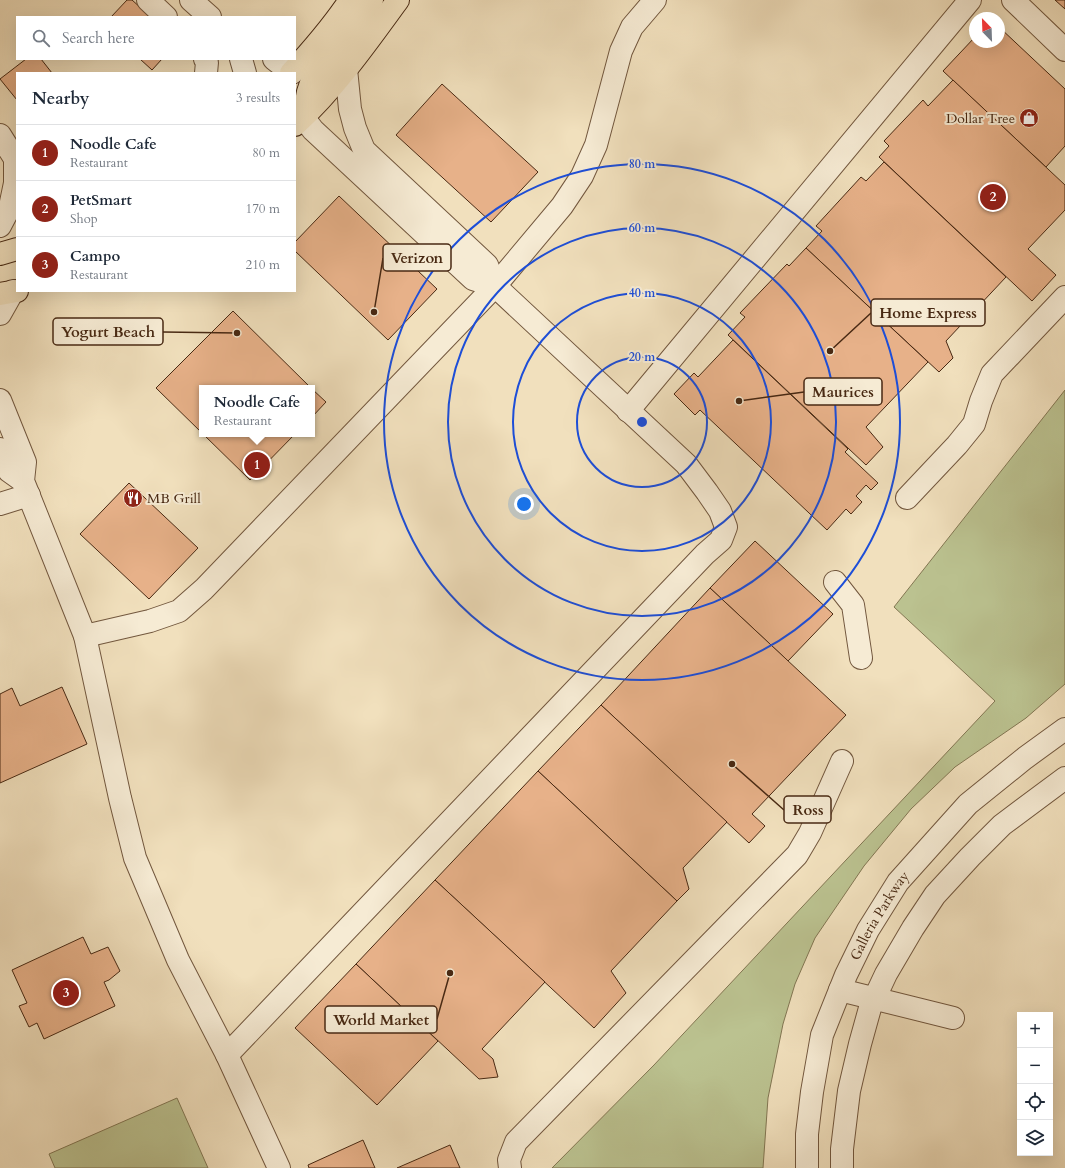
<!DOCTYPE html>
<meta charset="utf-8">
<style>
:root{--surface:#fff;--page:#f6f6f7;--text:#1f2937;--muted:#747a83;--line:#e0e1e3;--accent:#8f2418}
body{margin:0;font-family:Cardo,serif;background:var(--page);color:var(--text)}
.controls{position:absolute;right:12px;bottom:12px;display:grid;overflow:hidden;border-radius:0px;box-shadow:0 4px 16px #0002}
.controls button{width:36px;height:36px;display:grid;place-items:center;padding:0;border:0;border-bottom:1px solid var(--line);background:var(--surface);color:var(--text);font:20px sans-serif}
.compass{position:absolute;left:969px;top:12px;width:36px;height:36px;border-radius:50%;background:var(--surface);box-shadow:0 4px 16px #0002;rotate:337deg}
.you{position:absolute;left:524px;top:504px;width:14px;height:14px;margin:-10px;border:3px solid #fff;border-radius:50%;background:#1a73e8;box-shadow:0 0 0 6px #1a73e833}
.badge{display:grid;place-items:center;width:26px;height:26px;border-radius:50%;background:var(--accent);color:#fff;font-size:13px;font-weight:700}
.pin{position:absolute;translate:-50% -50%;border:2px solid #fff;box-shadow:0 1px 4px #0006}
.popup{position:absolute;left:199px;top:385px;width:116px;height:52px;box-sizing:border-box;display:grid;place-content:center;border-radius:0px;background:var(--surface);filter:drop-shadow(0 1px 3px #0005);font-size:13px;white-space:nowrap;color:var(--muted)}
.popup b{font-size:15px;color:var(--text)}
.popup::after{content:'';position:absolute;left:50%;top:100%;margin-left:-8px;border:8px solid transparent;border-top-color:var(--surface)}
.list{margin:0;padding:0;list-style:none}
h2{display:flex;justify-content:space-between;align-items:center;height:52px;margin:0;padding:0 16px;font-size:17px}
h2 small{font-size:13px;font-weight:400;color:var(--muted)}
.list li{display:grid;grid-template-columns:26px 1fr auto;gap:12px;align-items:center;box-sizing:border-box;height:56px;padding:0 16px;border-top:1px solid var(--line)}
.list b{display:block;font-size:15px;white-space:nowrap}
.list p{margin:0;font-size:13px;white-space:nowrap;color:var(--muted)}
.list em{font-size:13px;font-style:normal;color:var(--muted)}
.icon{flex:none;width:22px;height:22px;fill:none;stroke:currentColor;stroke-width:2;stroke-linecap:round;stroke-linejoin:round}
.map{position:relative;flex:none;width:1065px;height:1168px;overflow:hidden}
.search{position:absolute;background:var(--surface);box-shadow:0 4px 16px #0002;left:16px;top:16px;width:280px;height:44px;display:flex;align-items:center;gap:10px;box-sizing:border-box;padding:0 14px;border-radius:0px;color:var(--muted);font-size:15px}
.panel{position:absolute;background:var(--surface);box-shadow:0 4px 16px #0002;left:16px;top:72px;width:280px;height:220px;border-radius:0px}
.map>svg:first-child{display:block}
</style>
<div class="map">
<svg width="1065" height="1168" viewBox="0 0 1065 1168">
<rect width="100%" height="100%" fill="#f1e0bd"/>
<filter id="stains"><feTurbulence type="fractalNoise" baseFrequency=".005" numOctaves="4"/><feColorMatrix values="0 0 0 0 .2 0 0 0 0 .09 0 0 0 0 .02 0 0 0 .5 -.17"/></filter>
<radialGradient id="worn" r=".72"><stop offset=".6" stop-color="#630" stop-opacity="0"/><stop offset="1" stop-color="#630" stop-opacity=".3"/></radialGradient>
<g fill="#bbc290" stroke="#827652">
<polygon points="1065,390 1065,684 1026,718 955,767 911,809 864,866 815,938 795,984 783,1024 768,1098 763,1168 552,1168 654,1065 995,701 894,607"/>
<polygon points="177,1098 208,1168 55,1168 49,1154"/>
</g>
<g fill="#e7b189" stroke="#482913">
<polygon points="127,0 132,0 151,17 111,17"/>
<polygon points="1055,0 1065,0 1065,9"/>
<polygon points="999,27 1065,89 1065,146 1046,167 943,71 975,37 975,42 999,42"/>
<polygon points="26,59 41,59 52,73 17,73 17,100 0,79"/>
<polygon points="140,59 162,59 152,70"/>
<polygon points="953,80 1065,185 1065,210 1028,249 1056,275 1032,301 879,157 889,146 884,141 923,100 928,106"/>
<polygon points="442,84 538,172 491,222 396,135"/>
<polygon points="884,162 1006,277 946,341 953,358 939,372 806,248 822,231 816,226 861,177 866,181"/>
<polygon points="339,196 437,289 388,340 295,251 295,242"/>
<polygon points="806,248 928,362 866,427 883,447 866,465 728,335 745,317 740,313 787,264 789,266"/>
<polygon points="233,311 311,388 202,388 202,433 156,388"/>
<polygon points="733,340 848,449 845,452 878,483 871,490 866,485 856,496 862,502 851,514 846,509 827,530 700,410 695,415 674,394 694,373 698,377"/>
<polygon points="312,389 326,402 312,417"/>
<polygon points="203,434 295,434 250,480"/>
<polygon points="129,483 198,548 149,599 80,534"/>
<polygon points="755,541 833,614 788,661 710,588"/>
<polygon points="710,588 846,715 752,814 765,826 749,843 601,705"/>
<polygon points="62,687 87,744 0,783 0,694 12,688 20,706"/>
<polygon points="601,705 727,822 683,868 689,889 677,901 538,771"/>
<polygon points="538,771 677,901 611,971 626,993 594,1028 435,880"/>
<polygon points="435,880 545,982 482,1049 493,1059 498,1077 479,1079 356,964"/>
<polygon points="83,937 91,954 108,947 120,971 109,980 104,982 115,1006 44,1039 37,1023 29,1027 19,1006 27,1003 12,970"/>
<polygon points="356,964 438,1041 377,1105 295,1028"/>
<polygon points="363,1140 375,1168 309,1168 308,1165"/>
<polygon points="450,1145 460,1168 397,1168"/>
</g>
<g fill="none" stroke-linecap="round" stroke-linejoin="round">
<g stroke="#72573e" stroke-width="24">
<g id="minor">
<polyline points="148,0 166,17"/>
<polyline points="191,0 210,17"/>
<polyline points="1013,0 1065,50"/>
<polyline points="205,59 207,62 206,73"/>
<polyline points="241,59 245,73"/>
<polyline points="274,59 292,73"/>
<polyline points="303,117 313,130 473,279 495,286"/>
<polyline points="0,135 17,162"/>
<polyline points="0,226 10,207 15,183 15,159"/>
<polyline points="0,314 13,291"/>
<polyline points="0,400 25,462 23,481 85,636 120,798 135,858 178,960 227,1055 279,1168"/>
<polyline points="628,411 970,0"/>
<polyline points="0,449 9,471 23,481"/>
<polyline points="907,498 957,445 974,424 981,401 992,374 1065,297"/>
<polyline points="0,504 29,495"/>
<polyline points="835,582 853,605 861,658"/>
<polyline points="85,636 150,621 179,611 204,589 495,286 562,206 582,176 596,145 621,51 632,27 655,0"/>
<polyline points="840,990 953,1018"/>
<polyline points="227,1055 705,554 721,540 726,527 720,511 707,492 686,464 495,286 487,265 364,150 355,128 350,109 346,69"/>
<polyline points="510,1168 509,1160 516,1142 797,855 810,833 842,761"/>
<path id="s1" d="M807 1168V1134L812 1092 822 1035 846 975 868 930 898 882 968 804 1025 758 1065 729"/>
<polyline points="842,1168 842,1149 849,1091 860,1044 870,1008 886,974 913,928 935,895 970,857 1002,825 1065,778"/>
</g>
</g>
<g stroke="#482913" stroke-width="24">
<g id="major">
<path d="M291 73C312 50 333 26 350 0"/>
<polyline points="303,116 308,92 312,80 341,44 372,0"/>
<path d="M295 125C335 88 366 44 398 0"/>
<polyline points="0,254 17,249"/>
<polyline points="0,294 17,291"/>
</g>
</g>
<use href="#minor" stroke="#f6ebd4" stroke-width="22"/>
<use href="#major" stroke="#f1e0bd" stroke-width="22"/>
</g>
<g fill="none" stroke="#1d4ed8" stroke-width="2">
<circle cx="642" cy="422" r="65"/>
<circle cx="642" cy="422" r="129"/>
<circle cx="642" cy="422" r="194"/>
<circle cx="642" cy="422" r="258"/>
</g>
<defs>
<g id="shop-disc" transform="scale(1)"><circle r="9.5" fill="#8f2418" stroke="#f6ebd4"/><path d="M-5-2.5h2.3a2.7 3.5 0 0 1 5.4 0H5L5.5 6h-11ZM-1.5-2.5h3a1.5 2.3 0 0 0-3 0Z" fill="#fff"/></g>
<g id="restaurant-disc" transform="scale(1)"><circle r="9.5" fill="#8f2418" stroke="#f6ebd4"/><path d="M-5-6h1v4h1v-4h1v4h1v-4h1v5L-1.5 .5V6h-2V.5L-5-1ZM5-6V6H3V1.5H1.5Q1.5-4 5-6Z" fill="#fff"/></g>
</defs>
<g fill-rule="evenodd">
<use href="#shop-disc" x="1029" y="118"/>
<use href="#restaurant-disc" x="133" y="498"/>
</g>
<g text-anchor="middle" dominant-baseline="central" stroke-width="4" stroke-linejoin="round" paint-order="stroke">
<g font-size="14" fill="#482913" stroke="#f6ebd4" text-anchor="end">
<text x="1015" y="118">Dollar Tree</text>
<text x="147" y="498" text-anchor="start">MB Grill</text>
</g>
<g font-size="14" fill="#482913" stroke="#f6ebd4">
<text stroke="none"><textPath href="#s1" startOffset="267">Galleria Parkway</textPath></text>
</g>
</g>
<circle cx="642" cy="422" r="6" fill="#1d4ed8" stroke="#f6ebd4" stroke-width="2"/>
<g font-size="12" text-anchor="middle" font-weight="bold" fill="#1d4ed8" stroke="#f6ebd4" stroke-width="4" stroke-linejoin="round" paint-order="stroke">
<text x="642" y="168">80 m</text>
<text x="642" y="232">60 m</text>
<text x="642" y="297">40 m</text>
<text x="642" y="361">20 m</text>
</g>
<path fill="none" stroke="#482913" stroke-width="1.5" d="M374 312L383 258M830 351L871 313M237 333L163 332M739 401L804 392M732 764L784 810M450 973L437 1019"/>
<g fill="#482913" stroke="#f6ebd4" stroke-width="1.5">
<circle cx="374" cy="312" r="4"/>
<circle cx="830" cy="351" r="4"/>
<circle cx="237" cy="333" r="4"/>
<circle cx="739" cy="401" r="4"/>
<circle cx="732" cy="764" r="4"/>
<circle cx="450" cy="973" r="4"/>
</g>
<g fill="#f6ebd4" stroke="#482913" stroke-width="1.5">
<rect x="383" y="244" width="68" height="27" rx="4"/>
<rect x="871" y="299" width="114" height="27" rx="4"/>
<rect x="53" y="318" width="110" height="27" rx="4"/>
<rect x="804" y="378" width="78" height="27" rx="4"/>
<rect x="784" y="796" width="47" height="27" rx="4"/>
<rect x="325" y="1006" width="112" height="27" rx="4"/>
</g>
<g font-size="15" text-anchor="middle" font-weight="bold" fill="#482913">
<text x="417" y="263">Verizon</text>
<text x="928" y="318">Home Express</text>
<text x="108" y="337">Yogurt Beach</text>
<text x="843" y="397">Maurices</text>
<text x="808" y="815">Ross</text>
<text x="381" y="1025">World Market</text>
</g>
<rect width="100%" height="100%" filter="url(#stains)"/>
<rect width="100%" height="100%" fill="url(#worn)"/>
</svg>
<div class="controls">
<button>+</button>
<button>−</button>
<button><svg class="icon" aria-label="locate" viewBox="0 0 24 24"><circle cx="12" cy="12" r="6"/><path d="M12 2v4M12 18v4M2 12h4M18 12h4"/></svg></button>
<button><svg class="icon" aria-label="layers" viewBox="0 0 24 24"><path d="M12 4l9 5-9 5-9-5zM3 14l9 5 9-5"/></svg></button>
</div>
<svg class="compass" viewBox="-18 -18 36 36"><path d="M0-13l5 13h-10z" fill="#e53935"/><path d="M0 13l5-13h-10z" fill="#747a83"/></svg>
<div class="you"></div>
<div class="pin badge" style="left:257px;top:465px">1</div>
<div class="popup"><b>Noodle Cafe</b>Restaurant</div>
<div class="pin badge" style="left:993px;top:197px">2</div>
<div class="pin badge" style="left:66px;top:993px">3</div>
<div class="search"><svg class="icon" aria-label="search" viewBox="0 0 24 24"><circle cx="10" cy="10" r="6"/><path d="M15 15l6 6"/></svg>Search here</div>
<section class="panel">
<h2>Nearby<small>3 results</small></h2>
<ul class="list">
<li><span class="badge">1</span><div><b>Noodle Cafe</b><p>Restaurant</p></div><em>80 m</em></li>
<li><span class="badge">2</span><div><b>PetSmart</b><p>Shop</p></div><em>170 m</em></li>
<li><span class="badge">3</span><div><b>Campo</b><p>Restaurant</p></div><em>210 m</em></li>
</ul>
</section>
</div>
